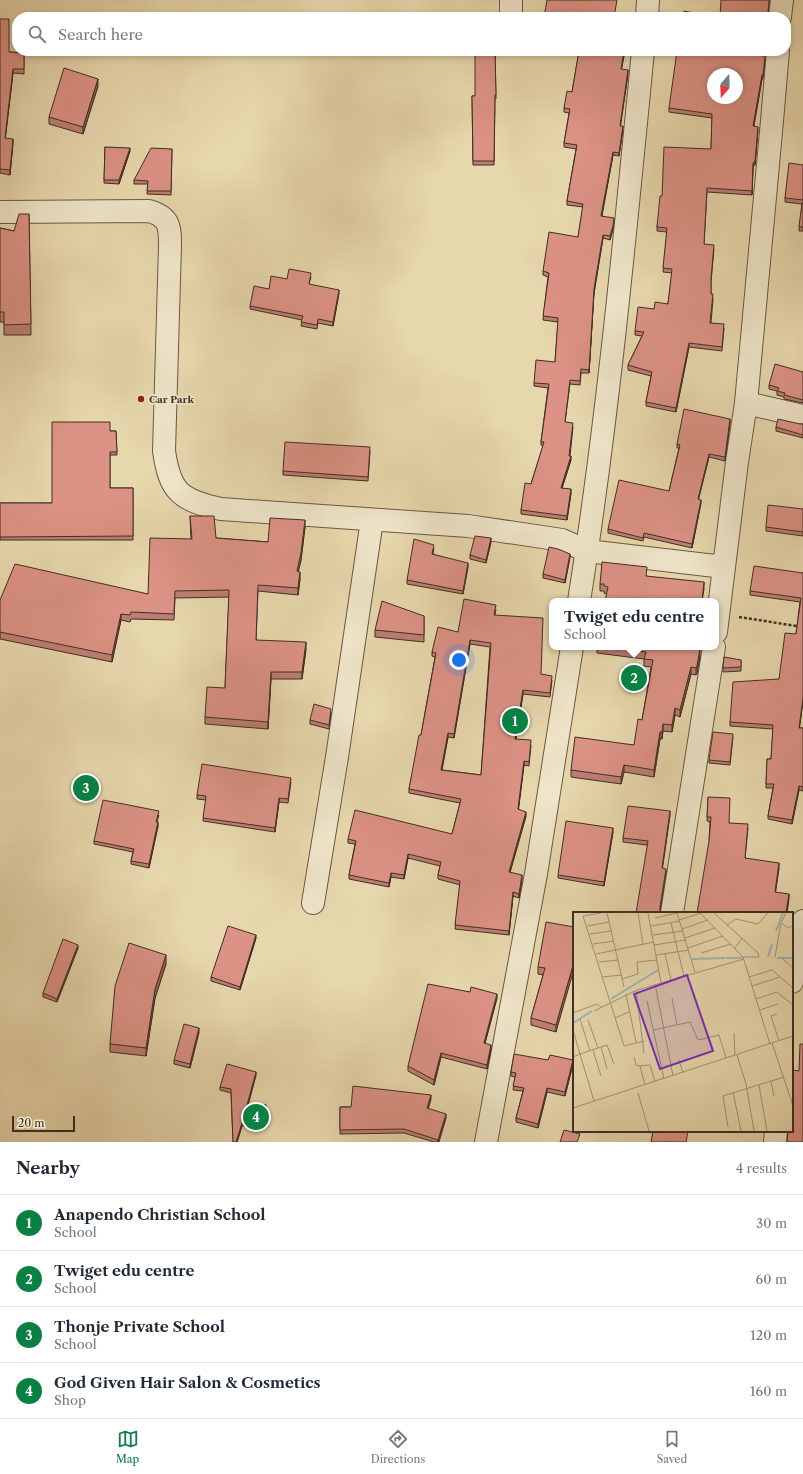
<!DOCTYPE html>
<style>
:root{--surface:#fff;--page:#f6f6f7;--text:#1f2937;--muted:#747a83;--line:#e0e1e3;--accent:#0b8043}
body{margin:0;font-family:"Libre Caslon Text",serif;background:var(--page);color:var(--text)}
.compass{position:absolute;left:707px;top:68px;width:36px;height:36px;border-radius:50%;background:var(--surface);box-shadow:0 2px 6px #0003;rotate:199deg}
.scale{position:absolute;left:12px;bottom:10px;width:63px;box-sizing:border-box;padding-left:4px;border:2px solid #3f2e25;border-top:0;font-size:11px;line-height:14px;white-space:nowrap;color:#3f2e25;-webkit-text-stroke:3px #efe5c9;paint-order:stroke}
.you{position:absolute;left:459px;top:660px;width:14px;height:14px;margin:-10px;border:3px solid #fff;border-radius:50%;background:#1a73e8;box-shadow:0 0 0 6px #1a73e833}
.badge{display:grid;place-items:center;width:26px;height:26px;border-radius:50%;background:var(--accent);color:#fff;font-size:13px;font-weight:700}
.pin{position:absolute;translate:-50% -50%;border:2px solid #fff;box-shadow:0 1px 4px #0006}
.popup{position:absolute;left:549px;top:598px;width:170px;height:52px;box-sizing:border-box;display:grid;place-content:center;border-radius:8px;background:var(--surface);filter:drop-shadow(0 1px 3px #0005);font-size:13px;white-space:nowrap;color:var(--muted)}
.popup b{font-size:15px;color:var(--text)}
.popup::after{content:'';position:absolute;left:50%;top:100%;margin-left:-8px;border:8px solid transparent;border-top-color:var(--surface)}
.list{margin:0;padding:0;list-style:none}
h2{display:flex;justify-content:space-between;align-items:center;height:52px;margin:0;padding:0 16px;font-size:17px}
h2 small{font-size:13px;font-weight:400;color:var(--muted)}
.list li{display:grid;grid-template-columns:26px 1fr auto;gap:12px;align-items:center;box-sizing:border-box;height:56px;padding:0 16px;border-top:1px solid var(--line)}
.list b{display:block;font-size:15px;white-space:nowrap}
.list p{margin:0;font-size:13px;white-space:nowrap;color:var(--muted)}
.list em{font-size:13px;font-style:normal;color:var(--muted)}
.icon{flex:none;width:22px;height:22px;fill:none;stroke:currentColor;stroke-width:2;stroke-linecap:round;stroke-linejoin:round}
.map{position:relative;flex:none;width:803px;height:1142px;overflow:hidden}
.search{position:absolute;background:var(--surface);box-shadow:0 2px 6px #0003;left:12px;right:12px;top:12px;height:44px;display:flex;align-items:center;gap:10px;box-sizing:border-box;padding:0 14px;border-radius:16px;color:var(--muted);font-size:15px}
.sheet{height:276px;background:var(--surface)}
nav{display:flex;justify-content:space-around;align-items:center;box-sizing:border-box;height:56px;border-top:1px solid var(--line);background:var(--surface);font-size:11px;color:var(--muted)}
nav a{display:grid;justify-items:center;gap:2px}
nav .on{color:var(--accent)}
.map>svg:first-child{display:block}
</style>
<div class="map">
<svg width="803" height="1142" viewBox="0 0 803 1142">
<rect width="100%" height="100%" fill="#e7d7ac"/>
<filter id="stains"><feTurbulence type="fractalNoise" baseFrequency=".005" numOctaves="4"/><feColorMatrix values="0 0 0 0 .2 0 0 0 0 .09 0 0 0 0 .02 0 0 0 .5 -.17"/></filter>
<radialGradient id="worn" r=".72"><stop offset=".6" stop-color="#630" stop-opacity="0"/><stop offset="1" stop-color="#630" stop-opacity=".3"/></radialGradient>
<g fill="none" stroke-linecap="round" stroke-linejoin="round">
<g stroke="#695847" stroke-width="24">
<g id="street">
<polyline points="511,17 511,0"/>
<polyline points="647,17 648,0"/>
<polyline points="780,17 782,0"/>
<path d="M0 212 149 211C170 217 170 227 170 246L164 451C170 492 180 500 221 509L468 526 562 540 587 551 724 567"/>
<polyline points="746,403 803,416"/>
<path d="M579 601C608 419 625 235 643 51"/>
<polyline points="716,632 737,462 746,403 772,121 778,51"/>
<polyline points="313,903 337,757 372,520"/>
<polyline points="672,913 714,647"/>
<polyline points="792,982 803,921"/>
<polyline points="486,1142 536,874 572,647"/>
<polyline points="775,1142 776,1131"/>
</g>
</g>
<polyline stroke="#3f2e25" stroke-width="2.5" stroke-dasharray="3 2" stroke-linecap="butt" points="739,617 803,627"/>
<use href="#street" stroke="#efe5c9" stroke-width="22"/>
</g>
<g fill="#bd7e72" stroke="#3f2e25" fill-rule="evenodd">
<polygon points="0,19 9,52 24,53 24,74 13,73 5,138 13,143 10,175 0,173"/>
<polygon points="495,51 496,99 495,99 494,165 473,165 472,96 475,96"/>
<polygon points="579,51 625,51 621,69 628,74 620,126 623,130 619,156 613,155 602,216 614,222 613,229 610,240 603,238 594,293 589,373 581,373 580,385 570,384 565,422 573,427 570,456 571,460 562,488 571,493 567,520 521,514 521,510 531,484 543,446 541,445 541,442 548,388 534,386 534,383 555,362 558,322 543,320 548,277 543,275 543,271 578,237 583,207 567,205 567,201 576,149 564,147 564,143 569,113 564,112 564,108 572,92"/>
<polygon points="755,55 765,60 763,79 762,79 754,126 758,131 755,165 753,167 752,195 707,192 704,244 714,249 711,282 711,294 713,299 711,323 724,328 722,351 689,347 676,412 646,406 646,402 651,376 628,370 628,365 642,336 635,335 635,331 654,309 668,304 672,273 663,272 667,232 657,231 657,227 662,196 711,149 712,118 669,112 669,108"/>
<polygon points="98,86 83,134 49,124 49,117"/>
<polygon points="105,147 130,151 119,184 104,183"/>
<polygon points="172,149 171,195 147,194 148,184 134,184 134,180"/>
<polygon points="803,165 803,231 799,231 802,204 785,202 785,198"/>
<polygon points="29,214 31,335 4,335 4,322 0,322 0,228 14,231"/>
<polygon points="311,277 309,284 339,293 333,326 318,323 317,329 301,326 302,320 250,309 250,306 287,279"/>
<polygon points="803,372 803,403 784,399 784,397 777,395 777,391 769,389 769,385"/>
<polygon points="730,423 725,461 709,457 698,499 701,503 692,548 644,537 643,541 608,533 608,529 669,491 679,448 677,448 677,444"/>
<polygon points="800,424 803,424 803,438 776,431 776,427"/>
<polygon points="110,431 116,431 117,455 110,455 110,488 133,488 133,540 0,540 0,503 52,503"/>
<polygon points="370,451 368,481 283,475 283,471"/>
<polygon points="803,509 803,536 766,531 766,527"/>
<polygon points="190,516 216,538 268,542 305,527 301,560 298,572 300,579 298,595 258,591 256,640 306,649 302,679 271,679 268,729 205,724 205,717 225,688 229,597 175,598 174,620 131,619 130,622 121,620 112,662 0,639 0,600 148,594 191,539"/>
<polygon points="491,542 486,563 470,559 470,555"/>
<polygon points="434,548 433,554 468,567 463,594 407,584 407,580"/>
<polygon points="570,557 565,583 543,578 543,574"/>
<polygon points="803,573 803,701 799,728 803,728 803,791 799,790 792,824 768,819 768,816 773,788 766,788 767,759 771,759 773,729 730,726 730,722 779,679 796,634 800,602 750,595 750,591"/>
<polygon points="646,576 704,589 606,594 604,593 604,591 600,591 600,584"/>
<path d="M496 609 495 615 541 674 552 680 550 697 523 694 516 739 531 745 529 766 524 765 518 810 526 816 510 872 522 879 519 898 513 896 509 935 455 929 460 885 438 879V875L440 866 408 858 404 879 391 877 389 887 349 879V875L355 844 348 843V839L452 834 460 803 409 793V789L421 735 435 657 432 656V652L458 632ZM470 644 490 647 481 775 442 770 448 737 454 738Z"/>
<polygon points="424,616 424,642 375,637 375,630"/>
<polygon points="597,647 691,647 690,648 700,656 697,673 696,675 691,674 680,717 675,715 672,732 663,731 662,739 660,739 654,777 624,772 621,784 571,777 571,770 634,745 642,720 651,667 644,666 644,659 597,653"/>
<polygon points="741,660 741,671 723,672 723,668"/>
<polygon points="331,712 329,729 310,724 310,720"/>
<polygon points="733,737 730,765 709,763 709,760"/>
<polygon points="291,782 288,803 279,802 275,832 203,821 206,800 197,799 197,795"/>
<polygon points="708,797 729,823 748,828 745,858 779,868 775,892 789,898 787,913 709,841 710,822 707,821"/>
<polygon points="159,815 157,822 158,826 149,868 131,864 131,861 133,852 94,844 94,841"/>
<polygon points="670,815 662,868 666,872 660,910 647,845 623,842 623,838"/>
<polygon points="613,832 604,886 558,878 558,875"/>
<polygon points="574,927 556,1032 531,1025 531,1018 543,975 538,974 538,967"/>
<polygon points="256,938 240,990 211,981 211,977"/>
<polygon points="78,948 57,1002 43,997 43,993"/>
<polygon points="166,964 155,998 146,1056 110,1052 110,1044"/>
<polygon points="497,998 485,1043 491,1049 487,1069 441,1057 434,1085 408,1071 408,1066"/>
<polygon points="199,1032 190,1068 174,1064 174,1060"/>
<polygon points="573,1064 565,1096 547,1092 538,1128 516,1122 516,1118 523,1091 513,1090 515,1077 511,1076 511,1072"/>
<polygon points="256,1075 248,1105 266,1105 266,1126 242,1126 237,1142 233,1142 231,1093 220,1090 220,1087"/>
<polygon points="431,1099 428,1109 446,1118 439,1142 434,1142 404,1133 340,1134 340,1107 351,1107"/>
</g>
<g fill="#9a665d" stroke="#3f2e25">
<polygon points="769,0 768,16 767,17 765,17"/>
<polygon points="624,51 625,51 621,72 621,69"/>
<polygon points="13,69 13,73 5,142 5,138"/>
<polygon points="628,70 628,74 620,130 620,126"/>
<polygon points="762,75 762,79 753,130 753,126"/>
<polygon points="98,79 98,86 83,134 83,127"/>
<polygon points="623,126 621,143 619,156 619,153"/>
<polygon points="758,127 755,165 753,167 752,195 753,163"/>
<polygon points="13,139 13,143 10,175 10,170"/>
<polygon points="130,148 130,151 119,184 119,180"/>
<polygon points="613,152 613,155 601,219 601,216"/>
<polygon points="614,218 613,229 610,240 610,236"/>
<polygon points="603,235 603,238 594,293 589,373 594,289"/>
<polygon points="339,290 339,293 333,326 333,322"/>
<polygon points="689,343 689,347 676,412 676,408"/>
<polygon points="730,419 730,423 725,461 725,457"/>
<polygon points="709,454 709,457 698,502 698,499"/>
<polygon points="571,456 571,460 561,491 561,488"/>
<polygon points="571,489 571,493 567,520 567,516"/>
<polygon points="701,500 701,503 692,548 692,544"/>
<polygon points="305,520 305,527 301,560 297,578 297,571"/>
<polygon points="491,538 491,542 486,563 486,560"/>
<polygon points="570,554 570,557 565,583 565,580"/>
<polygon points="468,563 468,567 463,594 463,591"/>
<polygon points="300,572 300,579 298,595 298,588"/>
<polygon points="704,582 704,589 702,601"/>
<polygon points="121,614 121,620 112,662 112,655"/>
<polygon points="470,640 470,644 454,738 454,734"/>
<polygon points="306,642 306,649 302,679 302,672"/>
<polygon points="700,649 700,656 697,673 696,675 696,668"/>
<polygon points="691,667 691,674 680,717 680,710"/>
<polygon points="271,672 271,679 268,729 268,722"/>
<polygon points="523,690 523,694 515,743 515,739"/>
<polygon points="803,698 803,701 799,732 799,728"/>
<polygon points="675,708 675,715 672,732 672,725"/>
<polygon points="663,724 663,731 662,739 662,732"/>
<polygon points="660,732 660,739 654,777 654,770"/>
<polygon points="448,733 448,737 441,774 441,770"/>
<polygon points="524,761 524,765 518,814 518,809"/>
<polygon points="624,765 624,772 621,784 621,777"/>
<polygon points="799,786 799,790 792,824 792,820"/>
<polygon points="279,798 279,802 275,832 275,828"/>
<polygon points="670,811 670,815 662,872 662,868"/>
<polygon points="526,812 526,816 509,876 509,872"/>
<polygon points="158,822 158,826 149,868 149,864"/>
<polygon points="613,828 613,832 604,886 604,882"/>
<polygon points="408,854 408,858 404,879 404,875"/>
<polygon points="779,863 779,868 775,896 775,892"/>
<polygon points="666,869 666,872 660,911 660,907"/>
<polygon points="391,873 391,877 389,887 389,883"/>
<polygon points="522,875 522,879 519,898 519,894"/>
<polygon points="513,892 513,896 509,935 509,931"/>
<polygon points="789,894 789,898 787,913 786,913"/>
<polygon points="256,935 256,938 240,990 240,987"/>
<polygon points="78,945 78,948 57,1002 57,999"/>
<polygon points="166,955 166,964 155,998 146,1056 146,1048 155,989"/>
<polygon points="574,962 574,969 556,1032 556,1025"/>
<polygon points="497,994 497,998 484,1047 484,1043"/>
<polygon points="199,1028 199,1032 190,1068 190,1064"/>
<polygon points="491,1045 491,1049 487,1069 487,1065"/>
<polygon points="441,1053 441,1057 434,1085 434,1080"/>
<polygon points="573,1060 573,1064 565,1096 565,1092"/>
<polygon points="256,1072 256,1075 247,1109 247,1105"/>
<polygon points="547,1088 547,1092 538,1128 538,1124"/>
<polygon points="431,1095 431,1099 427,1112 427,1108"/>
<polygon points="446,1114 446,1118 438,1142 438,1140"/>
<polygon points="242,1123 242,1126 237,1142 236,1142"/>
</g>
<g fill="#dc9285" stroke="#3f2e25" fill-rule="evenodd">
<polygon points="547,0 617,0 614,17 544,17"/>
<polygon points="721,0 769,0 768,12 765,17 720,17"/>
<polygon points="684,11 714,17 683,17"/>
<polygon points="661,15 669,17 661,17"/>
<polygon points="0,19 9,19 9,52 24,53 24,69 13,69 5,138 13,139 10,170 0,169"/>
<polygon points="475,51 495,51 496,95 495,95 494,161 473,161 472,96 475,96"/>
<polygon points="579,51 624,51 621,69 628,70 620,126 623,126 621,140 619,153 613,152 601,216 614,218 613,226 610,236 603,235 594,289 589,370 581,369 580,381 570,380 565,422 573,423 569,456 571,456 561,488 571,489 567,516 521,510 525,483 531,484 544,442 541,442 549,384 534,383 536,360 555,362 558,318 543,316 549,273 543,271 549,232 578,237 583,204 567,201 577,145 564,143 570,109 564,108 567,91 572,92"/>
<path d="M677 51H755V55L765 56 763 75H762L753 126 758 127 755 161 753 163 752 191 707 188 704 244 714 245 711 278V294H713L710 323 724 324 722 347 689 343 676 408 646 402 652 372 628 365 644 332 635 331 638 307 654 309 655 302 668 304 672 269 663 268 667 228 657 227 660 196H662L664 147 711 149 712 114 669 108ZM713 74H737V98H713Z"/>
<polygon points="64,68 98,79 83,127 49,117"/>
<polygon points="105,147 130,148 119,180 104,180"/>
<polygon points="151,148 172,149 171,191 147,191 148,181 134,180"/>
<polygon points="789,163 803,165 803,200 785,198"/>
<polygon points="802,203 803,203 803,227 799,227"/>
<polygon points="19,214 29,214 31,324 4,325 4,312 0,312 0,228 14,231"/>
<polygon points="289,269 311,273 309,284 339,290 333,322 318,319 317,325 301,322 303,316 250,306 254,286 269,289 271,276 287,279"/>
<polygon points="775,364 803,372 803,400 784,395 785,393 777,391 779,388 769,385"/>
<polygon points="684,409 730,419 725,457 709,454 698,499 701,500 692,544 644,533 643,538 608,529 619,480 669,491 680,445 677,444"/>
<polygon points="778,419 800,424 803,424 803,435 776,427"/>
<polygon points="52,422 110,422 110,431 116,431 117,452 110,452 110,488 133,488 133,536 0,537 0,503 52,503"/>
<polygon points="285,442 370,447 368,477 283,471"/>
<polygon points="768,505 803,509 803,532 766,527"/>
<polygon points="190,516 214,516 216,538 268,542 270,518 305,520 301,553 297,571 300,572 298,588 258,585 256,640 306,642 302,672 271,672 268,722 205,717 207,687 225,688 229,590 175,591 174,614 131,612 130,615 121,614 112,655 0,632 0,600 15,564 148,594 150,538 192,539"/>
<polygon points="475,536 491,538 486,560 470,555"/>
<polygon points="414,539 434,545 432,554 468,563 463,591 407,580"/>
<polygon points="549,547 558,549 570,554 565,580 543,574"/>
<polygon points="602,562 647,567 646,576 704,582 702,601 605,601 608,587 604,586 604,584 600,584"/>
<polygon points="754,566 803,573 803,698 799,728 803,728 803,787 799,786 792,820 768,816 774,784 766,784 767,759 771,759 773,725 730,722 733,682 779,679 785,633 796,634 801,598 750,591"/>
<path d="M464 599 496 605 494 615 543 618 541 674 552 676 550 693 523 690 515 739 531 740 529 762 524 761 518 809 526 812 509 872 522 875 519 894 513 892 509 931 455 925 460 881 438 875 441 862 408 854 404 875 391 873 389 883 349 875 356 841 348 839 355 810 452 834 461 799 409 789 419 735H421L436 653 432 652 438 627 458 632ZM470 640 491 643 481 775 441 770 448 733 454 734Z"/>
<polygon points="382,601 424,616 424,635 375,630"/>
<polygon points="607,647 689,647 700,649 697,666 696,668 691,667 680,710 675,708 672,725 663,724 662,732 660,732 654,770 624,765 621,777 571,770 575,737 634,745 638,719 642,720 653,660 644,659 646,652"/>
<polygon points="724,657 741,660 741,667 723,668"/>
<polygon points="314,704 331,709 329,725 310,720"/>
<polygon points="713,732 733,734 730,762 709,760"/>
<polygon points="202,764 291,778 288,799 279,798 275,828 203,818 206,796 197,795"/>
<polygon points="708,797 730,798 729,823 748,824 745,858 779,863 775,892 789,894 786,913 697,913 709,841 711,817 707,817"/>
<polygon points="103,800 159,811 156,822 158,822 149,864 131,861 134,849 94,841"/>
<polygon points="628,806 670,811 662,868 666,869 660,907 660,913 636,913 648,841 623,838"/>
<polygon points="566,821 613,828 604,882 558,875"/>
<polygon points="546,922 574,927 574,962 556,1025 531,1018 545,968 538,967"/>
<polygon points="228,926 256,935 240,987 211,977"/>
<polygon points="63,939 78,945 57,999 43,993"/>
<polygon points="129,943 166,955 155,989 146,1048 110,1044 115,986"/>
<polygon points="428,984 470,992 471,987 497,994 484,1043 491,1045 487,1065 441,1053 434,1080 408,1066"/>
<polygon points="184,1024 199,1028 190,1064 174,1060"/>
<polygon points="800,1044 803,1044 803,1142 787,1142 788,1131 792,1131 792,1070 799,1071"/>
<polygon points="514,1054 548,1060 550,1055 573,1060 565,1092 547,1088 538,1124 516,1118 524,1088 513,1086 516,1073 511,1072"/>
<polygon points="227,1064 256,1072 247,1105 266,1105 266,1122 242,1123 236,1142 233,1142 231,1089 220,1087"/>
<polygon points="353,1086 431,1095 427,1108 446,1114 438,1140 404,1129 340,1130 340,1107 351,1107"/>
<polygon points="564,1130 580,1134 577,1142 560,1142"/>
<polygon points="653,1131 688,1131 686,1142 651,1142"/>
</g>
<circle fill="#8f2418" stroke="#efe5c9" stroke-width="1.5" cx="141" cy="399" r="4"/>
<g text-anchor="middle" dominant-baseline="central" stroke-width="3.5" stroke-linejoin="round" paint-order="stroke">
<g font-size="10" font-weight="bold" fill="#3f2e25" stroke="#efe5c9" text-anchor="start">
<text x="149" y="399">Car Park</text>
</g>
</g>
<g transform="translate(573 912)">
<rect width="220" height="220" fill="#e7d7ac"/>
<path fill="none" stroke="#9db6b6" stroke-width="2" d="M203 19 210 1M195 45 199 32M153 46H169M204 46H220M119 47 152 46M38 87 85 58M0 111 19 99"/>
<path fill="none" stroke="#a49376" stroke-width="1" d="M28 1 10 4 51 134 71 129M34 1 51 75M65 1 70 32M75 1 88 71M104 1 122 60M127 1 170 45 197 132M141 1 185 41 186 45H170M213 1 208 11 216 16 220 13M82 6 104 1M106 8 128 1M98 11 111 64M154 13 163 7 185 12 195 1M14 14 36 10M78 14 107 9M109 17 135 8M17 22 38 19M80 23 110 19M112 26 142 16M20 32 41 29M81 33 113 28M115 36 150 24M162 36 169 26M128 41 158 32M23 42 81 30M92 42 98 68M83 43 116 38M202 45 208 11M209 46 220 56M26 50 45 48M29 65 49 63M176 65 199 58 220 76M49 67 65 62 64 50 84 48M82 72 100 164M179 74 207 65M63 78 71 141M53 82 63 130M99 86 104 113M183 87 204 80 220 93M74 89 91 167M187 98 205 92M21 99 64 78 171 47M0 101 24 92 28 95M204 102 198 104 206 129M42 106 56 100M7 107 17 139M15 108 25 136M0 118 7 142 34 133 41 152M80 118 117 110 125 128 146 123 153 146M161 121 162 143M199 131 220 194M28 135 34 157M20 138 28 164M164 143 173 172 181 219M0 145 7 142 21 189M61 145 63 153 67 154 72 173M106 148 110 161M67 154 77 153 82 170M198 169 201 184M186 173 194 219M160 180 168 219M65 181 76 219M0 196 220 124M155 215 150 184 211 165"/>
<path fill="#7b2cbf" fill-opacity="0.15" stroke="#7b2cbf" stroke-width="2" d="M114 63 140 139 87 157 61 82Z"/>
<rect width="220" height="220" fill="none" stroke="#3f2e25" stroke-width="2"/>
</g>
<rect width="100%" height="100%" filter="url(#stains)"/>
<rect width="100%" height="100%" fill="url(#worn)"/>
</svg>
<svg class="compass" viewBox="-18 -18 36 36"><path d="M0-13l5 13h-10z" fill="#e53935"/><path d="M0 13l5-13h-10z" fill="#747a83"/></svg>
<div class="scale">20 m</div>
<div class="you"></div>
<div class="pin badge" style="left:515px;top:721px">1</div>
<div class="pin badge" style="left:634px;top:678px">2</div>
<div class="popup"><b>Twiget edu centre</b>School</div>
<div class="pin badge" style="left:86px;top:788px">3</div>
<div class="pin badge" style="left:256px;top:1117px">4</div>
<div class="search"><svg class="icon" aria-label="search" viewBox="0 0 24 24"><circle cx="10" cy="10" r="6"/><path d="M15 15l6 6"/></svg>Search here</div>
</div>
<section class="sheet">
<h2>Nearby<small>4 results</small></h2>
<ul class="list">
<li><span class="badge">1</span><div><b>Anapendo Christian School</b><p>School</p></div><em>30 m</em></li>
<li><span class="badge">2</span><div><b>Twiget edu centre</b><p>School</p></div><em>60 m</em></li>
<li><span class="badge">3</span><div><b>Thonje Private School</b><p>School</p></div><em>120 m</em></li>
<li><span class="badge">4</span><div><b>God Given Hair Salon &amp; Cosmetics</b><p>Shop</p></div><em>160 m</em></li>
</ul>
</section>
<nav>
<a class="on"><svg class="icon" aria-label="map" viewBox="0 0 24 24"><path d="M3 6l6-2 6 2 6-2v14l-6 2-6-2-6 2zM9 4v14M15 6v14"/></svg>Map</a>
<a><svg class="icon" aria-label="directions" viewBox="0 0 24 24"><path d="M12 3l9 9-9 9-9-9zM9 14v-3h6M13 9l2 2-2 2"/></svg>Directions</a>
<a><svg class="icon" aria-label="saved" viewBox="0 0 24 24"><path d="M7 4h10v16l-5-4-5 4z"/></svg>Saved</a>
</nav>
